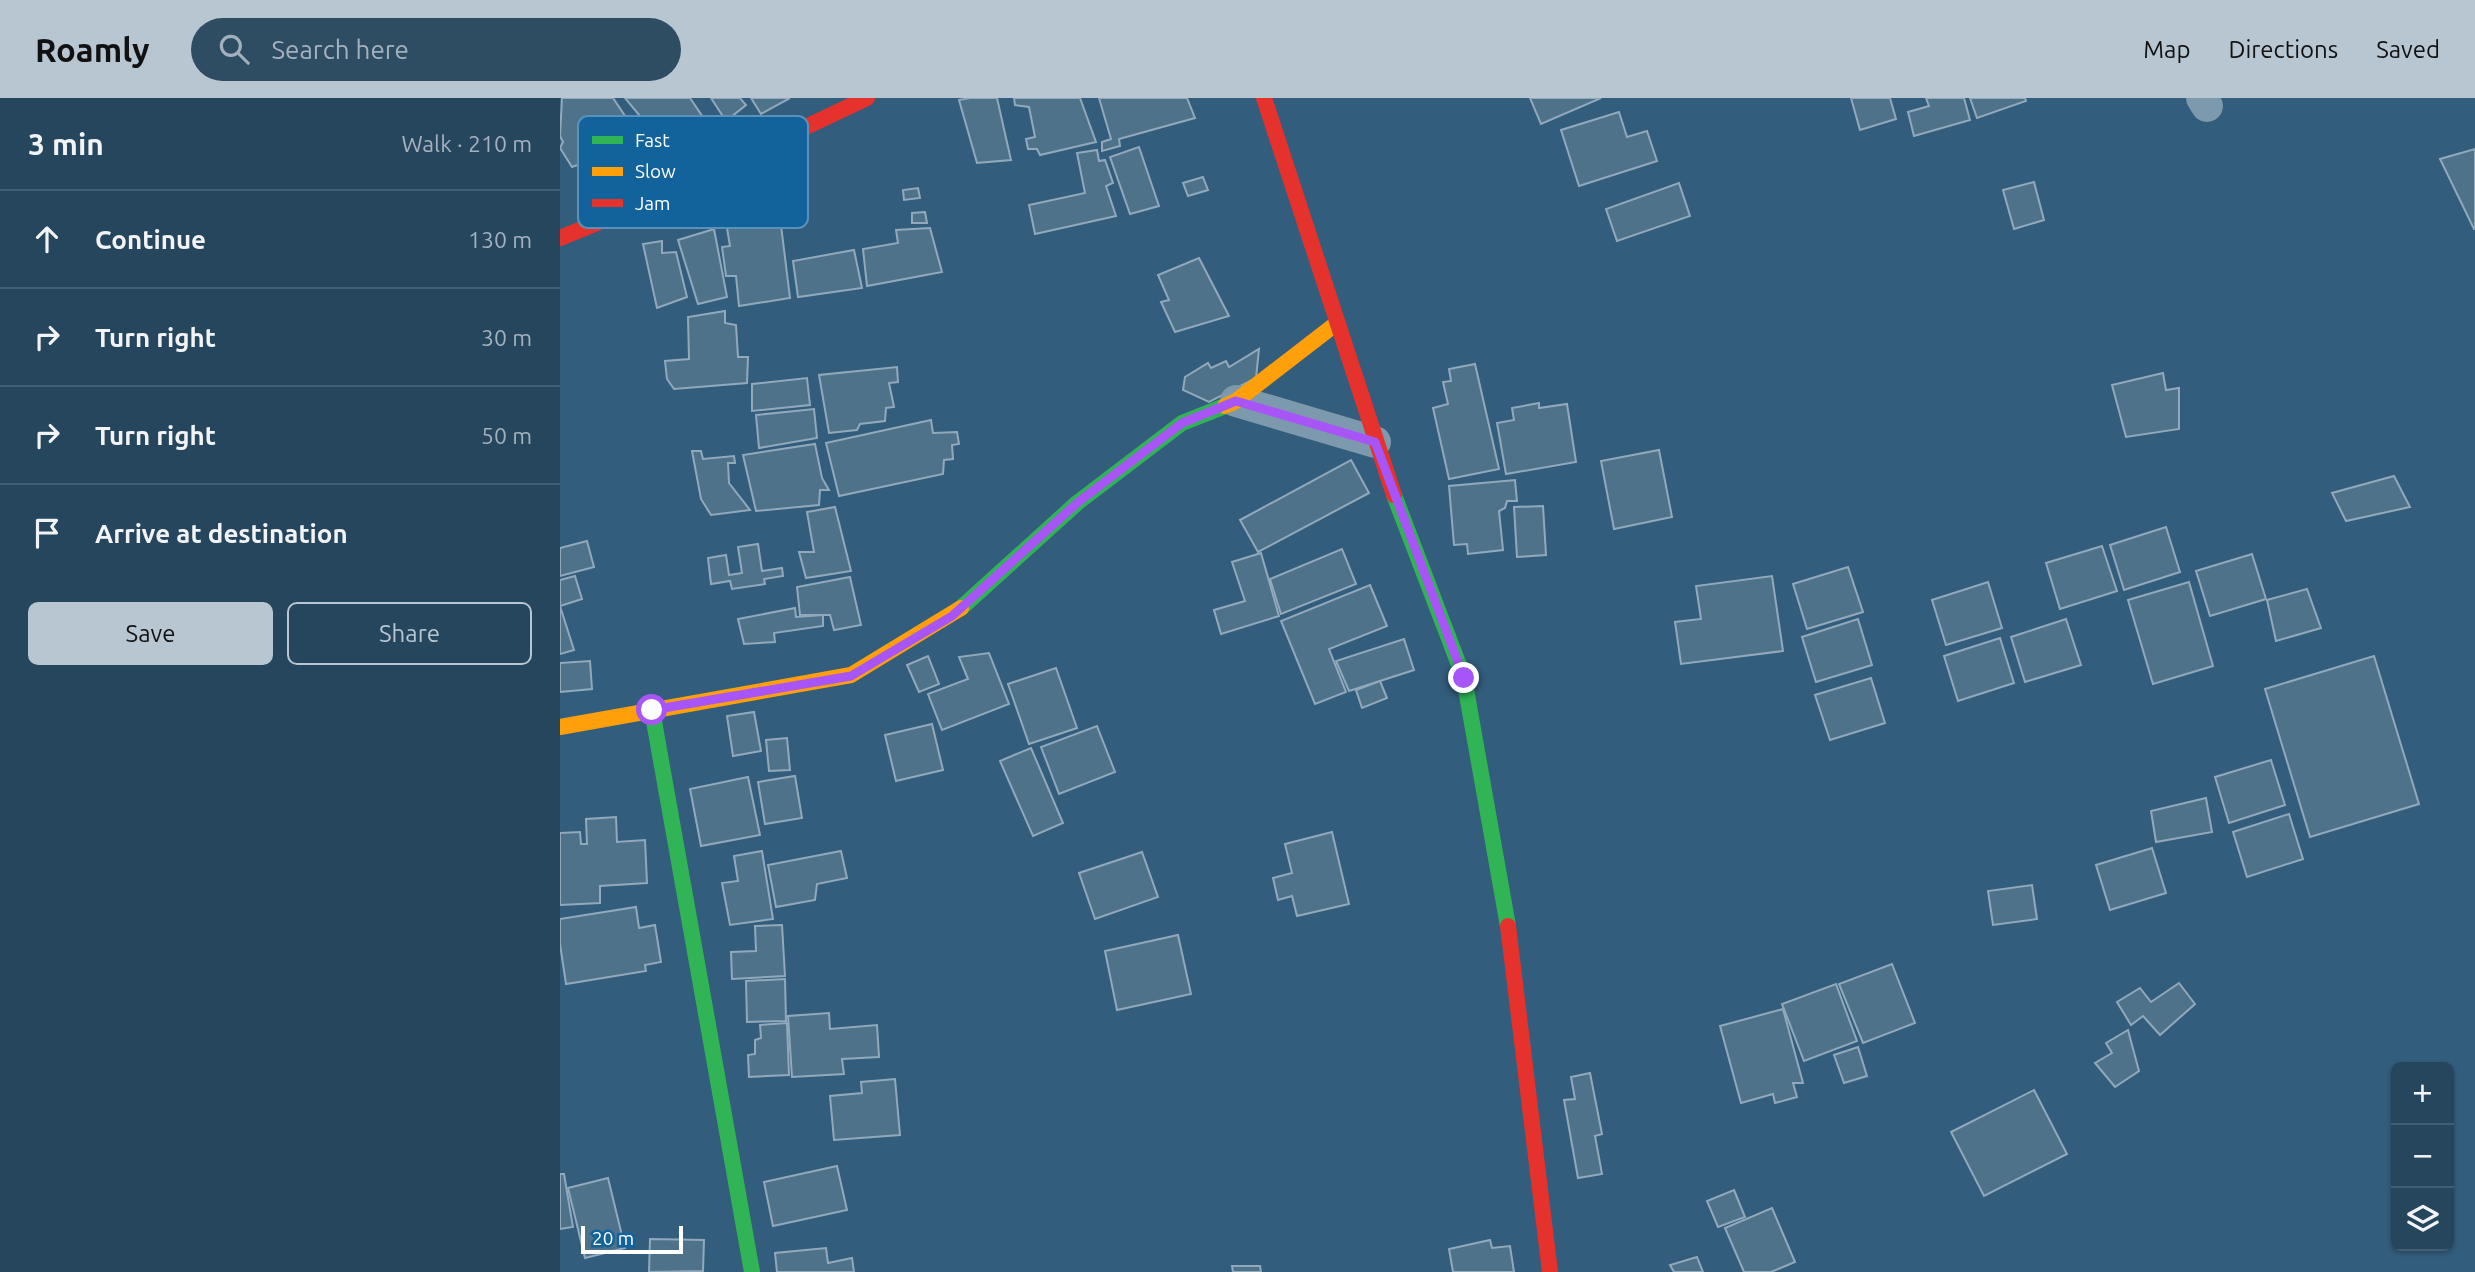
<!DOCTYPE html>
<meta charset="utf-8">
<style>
:root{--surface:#26465d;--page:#2e4d63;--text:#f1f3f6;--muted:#a4b1bc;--line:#425e72;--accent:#b7c6d1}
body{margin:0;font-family:Ubuntu,sans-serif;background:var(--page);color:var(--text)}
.controls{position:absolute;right:21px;bottom:21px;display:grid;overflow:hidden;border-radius:10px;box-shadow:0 2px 5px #0004}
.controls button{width:63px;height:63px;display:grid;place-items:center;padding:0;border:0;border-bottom:2px solid var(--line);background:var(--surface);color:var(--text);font:35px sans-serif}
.scale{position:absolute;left:21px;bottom:18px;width:102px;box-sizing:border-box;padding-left:7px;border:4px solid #fff;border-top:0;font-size:19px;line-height:24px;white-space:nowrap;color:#fff;-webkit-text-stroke:5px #12629c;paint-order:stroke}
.stop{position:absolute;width:21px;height:21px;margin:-16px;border:5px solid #a855f7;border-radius:50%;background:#fff}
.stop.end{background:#a855f7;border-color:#fff;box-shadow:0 2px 7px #0008}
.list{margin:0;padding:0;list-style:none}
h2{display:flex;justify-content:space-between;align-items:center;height:91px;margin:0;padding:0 28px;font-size:30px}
h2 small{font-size:23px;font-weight:400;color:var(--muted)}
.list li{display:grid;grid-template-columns:46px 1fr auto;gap:21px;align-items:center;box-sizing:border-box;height:98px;padding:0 28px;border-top:2px solid var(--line)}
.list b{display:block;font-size:26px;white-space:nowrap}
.list em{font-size:23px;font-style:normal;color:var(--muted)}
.actions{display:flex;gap:14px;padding:21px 28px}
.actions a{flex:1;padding:16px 0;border:2px solid var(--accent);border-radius:10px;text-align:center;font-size:24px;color:var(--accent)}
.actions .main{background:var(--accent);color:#111}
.icon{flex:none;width:38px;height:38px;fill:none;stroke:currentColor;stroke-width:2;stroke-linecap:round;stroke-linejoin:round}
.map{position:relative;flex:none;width:1915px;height:1174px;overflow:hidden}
header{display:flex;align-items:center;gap:42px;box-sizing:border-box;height:98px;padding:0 35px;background:var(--accent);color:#111}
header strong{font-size:33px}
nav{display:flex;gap:38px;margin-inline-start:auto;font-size:24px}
.search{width:490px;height:63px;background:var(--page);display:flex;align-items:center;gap:18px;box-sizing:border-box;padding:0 24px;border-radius:38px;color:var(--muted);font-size:26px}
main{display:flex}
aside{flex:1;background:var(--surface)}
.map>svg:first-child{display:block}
</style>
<header>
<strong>Roamly</strong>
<div class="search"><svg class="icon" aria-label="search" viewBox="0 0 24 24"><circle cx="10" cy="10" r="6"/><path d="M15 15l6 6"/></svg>Search here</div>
<nav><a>Map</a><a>Directions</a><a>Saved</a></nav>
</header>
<main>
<aside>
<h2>3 min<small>Walk · 210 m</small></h2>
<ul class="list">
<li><svg class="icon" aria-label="ahead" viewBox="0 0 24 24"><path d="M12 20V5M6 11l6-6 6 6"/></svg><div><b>Continue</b></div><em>130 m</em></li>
<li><svg class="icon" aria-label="right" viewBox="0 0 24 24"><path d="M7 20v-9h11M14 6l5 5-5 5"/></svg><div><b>Turn right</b></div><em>30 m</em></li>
<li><svg class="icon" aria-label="right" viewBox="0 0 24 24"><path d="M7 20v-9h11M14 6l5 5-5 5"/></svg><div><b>Turn right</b></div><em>50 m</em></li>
<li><svg class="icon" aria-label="arrive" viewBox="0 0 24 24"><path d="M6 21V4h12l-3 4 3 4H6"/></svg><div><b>Arrive at destination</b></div></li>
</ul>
<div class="actions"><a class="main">Save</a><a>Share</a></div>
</aside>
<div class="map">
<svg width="1915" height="1174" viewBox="0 0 1915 1174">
<rect width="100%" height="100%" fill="#325d7c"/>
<g fill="#4f728b" stroke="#91a9bb" stroke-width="2">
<polygon points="2,0 53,0 90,55 33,85 20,66 12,69 0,50 3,44 0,38"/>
<polygon points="65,0 130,0 149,28 113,49 107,42 94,35"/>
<polygon points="151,0 180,0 186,7 166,23"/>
<polygon points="191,0 230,0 201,16"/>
<polygon points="410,0 437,0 451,62 417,65 399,2"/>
<polygon points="454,0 520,0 536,44 480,57 477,51 468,51 466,41 475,39 469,9 455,7"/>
<polygon points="539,0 627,0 635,20 559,41 560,48 542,53 542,44 551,41"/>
<polygon points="970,0 1041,0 981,26"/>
<polygon points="1291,0 1330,0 1336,21 1300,32"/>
<polygon points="1366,0 1404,0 1410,22 1354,38 1348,14 1369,8"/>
<polygon points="1410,0 1465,0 1466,3 1417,20"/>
<polygon points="1059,14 1067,39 1087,33 1097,63 1019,88 1001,32"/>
<polygon points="579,49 599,108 570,116 550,59"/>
<polygon points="1915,51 1915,131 1914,131 1880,61"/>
<polygon points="537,52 539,63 545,62 553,85 546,88 556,118 475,136 469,107 525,95 517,55"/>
<polygon points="643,79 648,92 628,98 623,85"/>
<polygon points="1474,84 1484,122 1454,131 1443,92"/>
<polygon points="1119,85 1130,118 1057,143 1046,111"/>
<polygon points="358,90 360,100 344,102 343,92"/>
<polygon points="219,111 230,200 179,208 176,178 166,178 162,149 170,148 165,118"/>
<polygon points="365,114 367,125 352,125 352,115"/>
<polygon points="370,130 382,174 307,188 303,151 338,145 336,132"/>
<polygon points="154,131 167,199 138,206 118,142"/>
<polygon points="102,143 102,155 116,154 127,199 97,210 83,146"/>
<polygon points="294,152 302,190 238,199 233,163"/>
<polygon points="639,160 669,218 615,234 601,204 609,202 598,177"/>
<polygon points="165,213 165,225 176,227 178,259 188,259 187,285 114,291 107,281 105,263 129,261 128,219"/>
<polygon points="699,251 696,280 649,304 623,292 625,279 648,265 651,270 666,263 669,269"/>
<polygon points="915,266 939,371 889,381 873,310 888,306 883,284 891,283 889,271"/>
<polygon points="337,269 338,284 329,285 334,309 326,310 325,323 300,326 297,332 269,335 259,277"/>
<polygon points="1603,275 1606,292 1619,290 1619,331 1566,339 1552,287"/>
<polygon points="247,280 250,307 192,313 192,286"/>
<polygon points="979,305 979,310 1007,306 1016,364 946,376 937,325 954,322 952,310"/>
<polygon points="254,311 257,340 199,350 196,317"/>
<polygon points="371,322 373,335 397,334 399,346 392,347 393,361 384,362 383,376 279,398 266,345"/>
<polygon points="255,346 262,380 269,392 260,392 259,407 196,413 183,357"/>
<polygon points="1099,352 1112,419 1054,431 1041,363"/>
<polygon points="132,353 141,353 143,361 174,358 175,365 168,365 169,385 190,412 151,417 141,401"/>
<polygon points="791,362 809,395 698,454 680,422"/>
<polygon points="1834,378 1850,409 1786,423 1772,395"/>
<polygon points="955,382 957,403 947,403 945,410 939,413 943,452 908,456 907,446 894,447 889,388"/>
<polygon points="983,408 986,457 957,459 954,409"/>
<polygon points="275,409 291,473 246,480 239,454 254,454 247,414"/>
<polygon points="1606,429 1620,474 1564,492 1550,447"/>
<polygon points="27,443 34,469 0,478 0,450"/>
<polygon points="198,446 202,473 222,470 223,478 204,481 205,486 172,491 170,483 151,486 148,460 166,457 169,477 182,475 178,449"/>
<polygon points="1542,448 1557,493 1500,511 1486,465"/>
<polygon points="782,451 796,486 721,516 710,481"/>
<polygon points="701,455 719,518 661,536 654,512 685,503 672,464"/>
<polygon points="1692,456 1706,501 1650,518 1636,473"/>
<polygon points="1288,469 1303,514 1247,531 1233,486"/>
<polygon points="15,478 22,501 0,508 14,552 0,556 0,482"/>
<polygon points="1212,478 1223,553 1121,566 1115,524 1141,521 1136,488"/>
<polygon points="290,479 301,527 274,532 270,517 240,517 237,489"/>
<polygon points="1428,484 1442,530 1386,547 1372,502"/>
<polygon points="1629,484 1653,568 1593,586 1568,502"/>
<polygon points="810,487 827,528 769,551 786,594 755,606 721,523"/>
<polygon points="1747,491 1761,530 1716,543 1707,502"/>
<polygon points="235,510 236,519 263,517 263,528 214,535 215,544 184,546 178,521"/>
<polygon points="1298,521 1312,567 1256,584 1242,539"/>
<polygon points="1506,521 1521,567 1465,584 1451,539"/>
<polygon points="1440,540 1454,585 1398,603 1384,558"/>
<polygon points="844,541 854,572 789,593 776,563"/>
<polygon points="429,555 449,606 382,632 368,596 408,581 399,559"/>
<polygon points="368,558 379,586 359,594 347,567"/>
<polygon points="1814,558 1859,706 1750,739 1705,591"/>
<polygon points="30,563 32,591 0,594 0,565"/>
<polygon points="496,570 517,630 469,646 448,586"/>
<polygon points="1311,580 1325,625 1270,642 1255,597"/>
<polygon points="820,583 827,600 802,610 796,592"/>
<polygon points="194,614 201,653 173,658 167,618"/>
<polygon points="372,626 383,672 336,683 325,637"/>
<polygon points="537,628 555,674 499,696 481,649"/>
<polygon points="227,640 230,672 209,673 206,642"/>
<polygon points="471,650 503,725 473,738 440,663"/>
<polygon points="1711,662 1725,707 1669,725 1655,679"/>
<polygon points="235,678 242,720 205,726 198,684"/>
<polygon points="188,679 200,737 141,748 130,691"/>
<polygon points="1646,700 1652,734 1596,744 1591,713"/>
<polygon points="1729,716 1743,761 1687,779 1673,734"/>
<polygon points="56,719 57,744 85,742 87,785 40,788 40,805 0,807 0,735 20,734 21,746 27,746 26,721"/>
<polygon points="772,734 789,806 737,818 732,798 718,802 713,780 732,775 725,746"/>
<polygon points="1592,750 1606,795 1550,812 1536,767"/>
<polygon points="202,753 213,821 170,827 162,785 178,783 174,758"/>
<polygon points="281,753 287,780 257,786 255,802 216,809 208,767"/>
<polygon points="582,754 598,799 535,821 519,775"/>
<polygon points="1472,787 1477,821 1433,827 1428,793"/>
<polygon points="76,809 79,830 95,827 101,864 85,867 86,873 6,886 0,846 0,821"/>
<polygon points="222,827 225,878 172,881 171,854 196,853 195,828"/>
<polygon points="618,837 631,896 557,912 545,853"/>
<polygon points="1332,866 1355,925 1303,945 1279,886"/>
<polygon points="225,881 226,923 187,924 186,883"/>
<polygon points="1619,885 1635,906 1600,937 1583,918 1571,927 1557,904 1580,890 1591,904"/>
<polygon points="1276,886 1297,943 1244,963 1222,906"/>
<polygon points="1223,911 1243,985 1233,985 1237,999 1215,1005 1213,996 1181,1005 1160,928"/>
<polygon points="269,915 270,931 317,927 319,959 282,961 284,976 232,979 228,918"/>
<polygon points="227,925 229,977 189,979 188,957 195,956 195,942 201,940 200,927"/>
<polygon points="1568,932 1579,973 1555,989 1535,965 1552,955 1546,945"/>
<polygon points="1298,949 1307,978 1284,985 1274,957"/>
<polygon points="1030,975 1042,1036 1035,1038 1042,1076 1018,1080 1004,1002 1015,1001 1011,979"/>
<polygon points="335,981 340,1037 274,1042 270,998 302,995 301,984"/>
<polygon points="1474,992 1507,1056 1424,1098 1391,1034"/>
<polygon points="277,1068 287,1112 213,1128 204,1084"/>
<polygon points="0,1076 4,1076 13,1129 0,1131"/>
<polygon points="48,1080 65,1150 25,1160 8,1090"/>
<polygon points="1174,1092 1185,1119 1158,1129 1147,1103"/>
<polygon points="1212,1110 1235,1164 1211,1174 1184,1174 1165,1130"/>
<polygon points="90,1141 144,1142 143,1173 89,1174"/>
<polygon points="930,1142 932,1150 950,1148 954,1174 893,1174 889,1151"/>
<polygon points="266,1150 268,1165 292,1160 294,1174 217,1174 215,1155"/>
<polygon points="1137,1159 1143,1174 1114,1174 1110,1167"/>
<polygon points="672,1168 700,1168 701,1174 673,1174"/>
</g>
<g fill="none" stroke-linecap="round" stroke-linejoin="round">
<g stroke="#7d99ae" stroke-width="32">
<polyline points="1642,0 1647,8"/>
<polyline points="676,303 815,344"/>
</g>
<g stroke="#30b455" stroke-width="16">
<polyline points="834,397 904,580 948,828"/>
<polyline points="401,510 517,405 622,325 665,308"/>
<polyline points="92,612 192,1174"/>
</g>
<g stroke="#ff9f0a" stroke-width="16">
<polyline points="665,308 676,303 777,225"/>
<polyline points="0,629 291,577 401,510"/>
</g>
<g stroke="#e5322d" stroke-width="16">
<polyline points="704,0 834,397"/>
<polyline points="0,140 81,107 307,0"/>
<polyline points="948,828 990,1174"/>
</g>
</g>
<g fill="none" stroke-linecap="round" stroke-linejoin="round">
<polyline stroke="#a855f7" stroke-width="9" points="92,612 291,578 392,518 517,405 622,325 676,303 815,344 904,580"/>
</g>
<rect x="18" y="18" width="230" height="112" rx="10" fill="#12629c" stroke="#5991ba" stroke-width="2"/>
<rect x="32" y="38" width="31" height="8" fill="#30b455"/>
<rect x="32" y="69" width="31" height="9" fill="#ff9f0a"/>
<rect x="32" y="101" width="31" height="8" fill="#e5322d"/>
<g font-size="19" fill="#fff">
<text x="75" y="49">Fast</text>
<text x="75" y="80">Slow</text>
<text x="75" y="112">Jam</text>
</g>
</svg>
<div class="controls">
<button>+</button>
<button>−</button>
<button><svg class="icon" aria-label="layers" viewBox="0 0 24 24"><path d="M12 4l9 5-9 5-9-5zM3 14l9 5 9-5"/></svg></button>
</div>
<div class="scale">20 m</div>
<div class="stop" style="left:92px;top:612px"></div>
<div class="stop end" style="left:904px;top:580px"></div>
</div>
</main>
